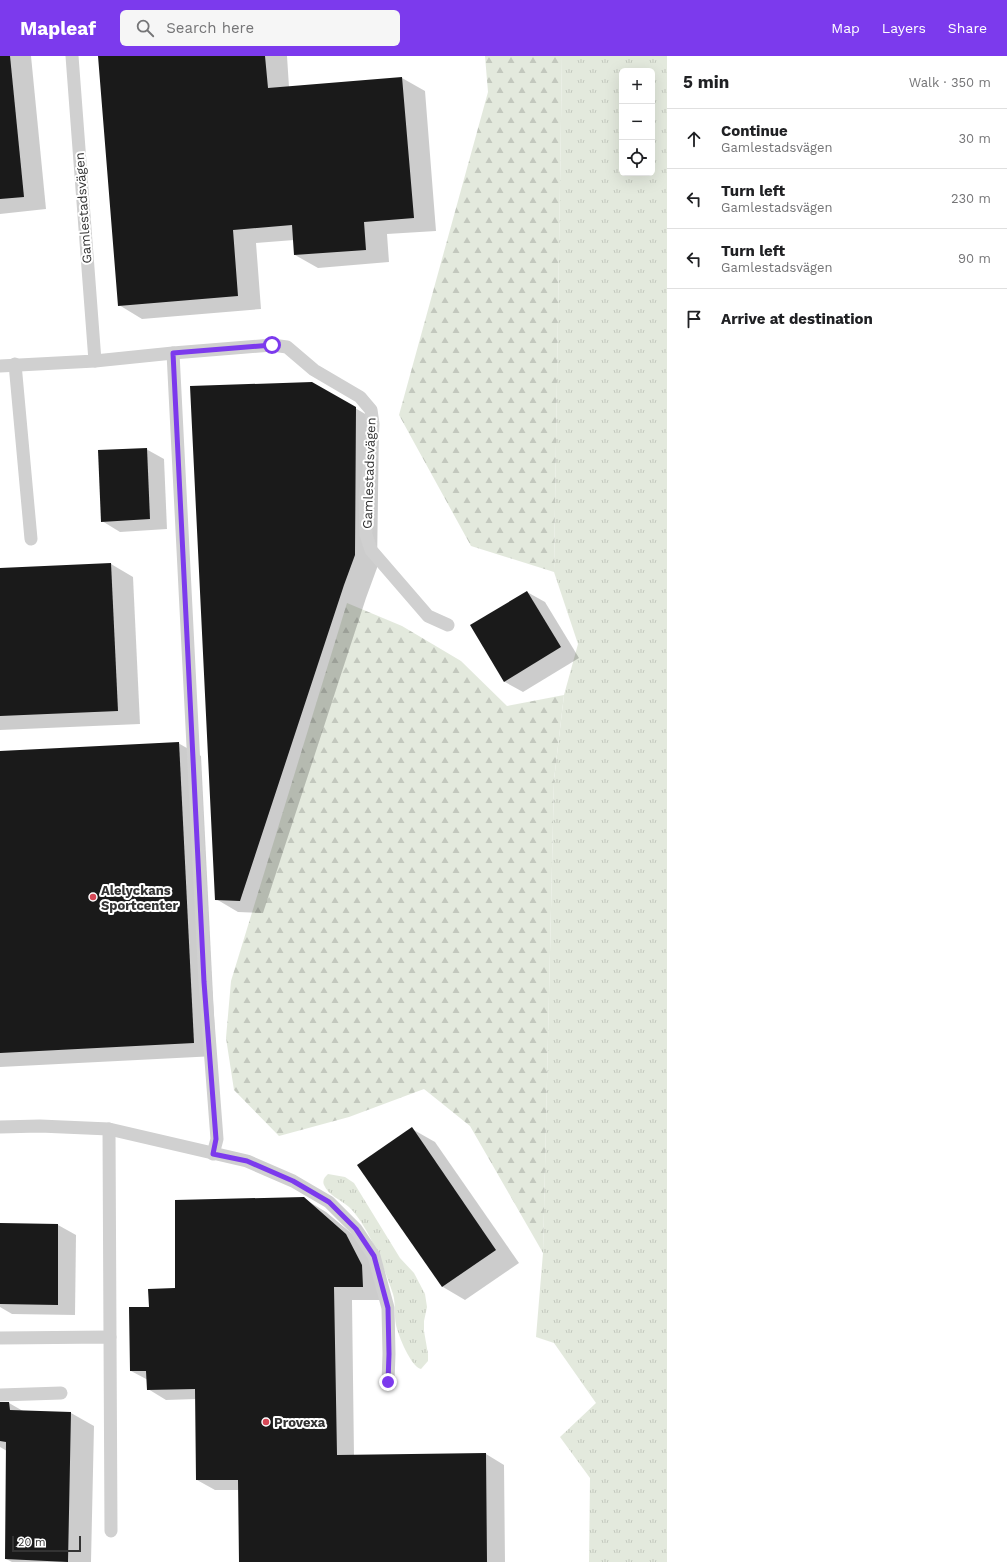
<!DOCTYPE html>
<meta charset="utf-8">
<style>
:root{--surface:#fff;--page:#f6f6f6;--text:#202124;--muted:#757577;--line:#e0e0e0;--accent:#7c3aed}
body{margin:0;font-family:"Work Sans",sans-serif;background:var(--page);color:var(--text)}
.controls{position:absolute;right:12px;top:12px;display:grid;overflow:hidden;border-radius:6px;box-shadow:0 4px 16px #0002}
.controls button{width:36px;height:36px;display:grid;place-items:center;padding:0;border:0;border-bottom:1px solid var(--line);background:var(--surface);color:var(--text);font:20px sans-serif}
.scale{position:absolute;left:12px;bottom:10px;width:69px;box-sizing:border-box;padding-left:4px;border:2px solid #333;border-top:0;font-size:11px;line-height:14px;white-space:nowrap;color:#333;-webkit-text-stroke:3px #fff;paint-order:stroke}
.stop{position:absolute;width:12px;height:12px;margin:-9px;border:3px solid #7c3aed;border-radius:50%;background:#fff}
.stop.end{background:#7c3aed;border-color:#fff;box-shadow:0 1px 4px #0008}
.list{margin:0;padding:0;list-style:none}
h2{display:flex;justify-content:space-between;align-items:center;height:52px;margin:0;padding:0 16px;font-size:17px}
h2 small{font-size:13px;font-weight:400;color:var(--muted)}
.list li{display:grid;grid-template-columns:26px 1fr auto;gap:12px;align-items:center;box-sizing:border-box;height:60px;padding:0 16px;border-top:1px solid var(--line)}
.list b{display:block;font-size:15px;white-space:nowrap}
.list p{margin:0;font-size:13px;white-space:nowrap;color:var(--muted)}
.list em{font-size:13px;font-style:normal;color:var(--muted)}
.icon{flex:none;width:22px;height:22px;fill:none;stroke:currentColor;stroke-width:2;stroke-linecap:round;stroke-linejoin:round}
.map{position:relative;flex:none;width:667px;height:1506px;overflow:hidden}
header{display:flex;align-items:center;gap:24px;box-sizing:border-box;height:56px;padding:0 20px;background:var(--accent);color:#fff}
header strong{font-size:19px}
nav{display:flex;gap:22px;margin-inline-start:auto;font-size:14px}
.search{width:280px;height:36px;background:var(--page);display:flex;align-items:center;gap:10px;box-sizing:border-box;padding:0 14px;border-radius:6px;color:var(--muted);font-size:15px}
main{display:flex}
aside{flex:1;background:var(--surface)}
.map>svg:first-child{display:block}
</style>
<header>
<strong>Mapleaf</strong>
<div class="search"><svg class="icon" aria-label="search" viewBox="0 0 24 24"><circle cx="10" cy="10" r="6"/><path d="M15 15l6 6"/></svg>Search here</div>
<nav><a>Map</a><a>Layers</a><a>Share</a></nav>
</header>
<main>
<div class="map">
<svg width="667" height="1506" viewBox="0 0 667 1506">
<defs>
<pattern id="grass-tufts" width="24" height="20" patternUnits="userSpaceOnUse"><rect width="24" height="20" fill="#e3e9dd"/><path d="M3 7l-1-3M5 7V3M7 7l1-3M15 17l-1-3M17 17v-4M19 17l1-3" fill="none" stroke="#c3c8be"/></pattern>
<pattern id="forest-firs" width="22" height="20" patternUnits="userSpaceOnUse"><rect width="22" height="20" fill="#e3e9dd"/><path d="M5 1l3.5 6h-7zM16 11l3.5 6h-7z" fill="#c3c8be"/></pattern>
</defs>
<rect width="100%" height="100%" fill="#fff"/>
<g fill="url(#grass-tufts)" fill-rule="evenodd">
<path d="M562 0H667V1506H589L590 1422 560 1381 596 1347 554 1287 536 1281 543 1197 554 724 564 639 578 588 554 516ZM622 15H652V117H622Z"/>
<path d="M328 1118 345 1121 354 1127 400 1202 414 1217 425 1238 427 1251 424 1265V1275L428 1298V1305L421 1313C411 1311 398 1279 396 1269 394 1259 396 1248 393 1238 388 1223 382 1207 375 1192 369 1178 360 1162 349 1151 341 1144 328 1139 324 1129 322 1124 325 1121 328 1118Z"/>
</g>
<g fill="url(#forest-firs)">
<polygon points="485,0 562,0 554,516 471,490 399,359 488,36"/>
<polygon points="347,547 402,570 461,605 507,650 564,639 554,724 543,1197 470,1070 424,1033 349,1061 279,1080 234,1034 226,982 231,925"/>
</g>
<g fill="#0003">
<polygon points="0,0 31,0 46,153 0,158"/>
<polygon points="99,0 287,0 289,31 402,22 425,35 436,175 387,178 389,206 318,212 295,199 294,184 256,187 261,253 142,263 119,249"/>
<polygon points="312,327 379,366 377,512 366,542 263,857 238,856 216,843"/>
<polygon points="146,393 164,403 167,473 120,476 102,465"/>
<polygon points="111,508 133,521 140,668 0,674 0,513"/>
<polygon points="527,536 545,546 579,602 523,636 505,626 471,570"/>
<polygon points="178,687 201,700 216,1000 0,1011 0,696"/>
<polygon points="412,1073 435,1086 519,1207 465,1244 443,1231 359,1109"/>
<polygon points="303,1142 326,1156 369,1192 386,1244 352,1244 354,1400 486,1398 504,1409 505,1506 240,1506 239,1434 215,1434 197,1424 196,1343 166,1344 148,1333 148,1324 131,1315 150,1252 179,1233"/>
<polygon points="0,1168 58,1169 76,1179 75,1259 12,1258 0,1251"/>
<polygon points="0,1347 9,1347 23,1355 71,1357 94,1370 91,1506 12,1506 6,1503 7,1395 0,1391"/>
</g>
<g fill="#1a1a1a">
<polygon points="0,0 10,0 24,141 0,143"/>
<polygon points="98,0 265,0 268,32 402,21 414,162 364,166 366,194 294,199 292,169 233,174 238,240 118,250"/>
<polygon points="312,326 356,351 355,499 344,529 240,845 215,844 190,330"/>
<polygon points="147,392 150,463 101,466 98,394"/>
<polygon points="111,507 118,655 0,660 0,512"/>
<polygon points="527,535 561,591 504,626 470,569"/>
<polygon points="179,686 194,987 0,997 0,695"/>
<polygon points="412,1071 496,1194 442,1231 357,1109"/>
<polygon points="304,1141 346,1178 362,1209 363,1231 334,1231 337,1399 486,1397 487,1506 239,1506 238,1424 196,1424 195,1333 147,1334 146,1315 130,1315 129,1251 149,1251 148,1233 175,1232 175,1144"/>
<polygon points="0,1167 58,1168 58,1249 0,1248"/>
<polygon points="0,1346 9,1346 10,1354 71,1356 68,1506 5,1503 6,1386 0,1385"/>
</g>
<g fill="none" stroke-linecap="round" stroke-linejoin="round">
<g stroke="#d0d0d0" stroke-width="13">
<polyline points="173,297 272,289 287,291 314,314 360,341 371,354 373,368 371,400 365,440 366,479 371,494 428,560 448,569"/>
<polyline points="95,305 173,297 205,926 217,1083 213,1098"/>
<polyline points="15,308 31,483"/>
<polyline points="0,310 95,305 72,0"/>
<polyline points="0,1071 40,1070 109,1073 247,1105 293,1125 329,1146 356,1173 374,1200 388,1252 389,1298 388,1326"/>
<polyline points="109,1073 110,1281"/>
<polyline points="0,1282 110,1281 111,1475"/>
<polyline points="0,1339 61,1337"/>
</g>
</g>
<g fill="none" stroke-linecap="round" stroke-linejoin="round">
<polyline stroke="#7c3aed" stroke-width="5" points="272,289 173,297 204,926 216,1083 213,1098 247,1105 293,1125 329,1146 356,1173 374,1200 388,1252 389,1298 388,1326"/>
</g>
<g fill="#d64857" stroke="#fff" stroke-width="1.5">
<circle cx="93" cy="841" r="4"/>
<circle cx="266" cy="1366" r="4"/>
</g>
<g text-anchor="middle" dominant-baseline="central" stroke-width="4" stroke-linejoin="round" paint-order="stroke">
<g font-size="13" fill="#333" stroke="#fff">
<text transform="translate(83 152) rotate(-94)">Gamlestadsvägen</text>
<text transform="translate(369 417) rotate(-88)">Gamlestadsvägen</text>
</g>
<g font-size="13" font-weight="bold" fill="#333" stroke="#fff" text-anchor="start">
<text x="101" y="834">Alelyckans<tspan x="101" dy="15">Sportcenter</tspan></text>
<text x="274" y="1366">Provexa</text>
</g>
</g>
</svg>
<div class="controls">
<button>+</button>
<button>−</button>
<button><svg class="icon" aria-label="locate" viewBox="0 0 24 24"><circle cx="12" cy="12" r="6"/><path d="M12 2v4M12 18v4M2 12h4M18 12h4"/></svg></button>
</div>
<div class="scale">20 m</div>
<div class="stop" style="left:272px;top:289px"></div>
<div class="stop end" style="left:388px;top:1326px"></div>
</div>
<aside>
<h2>5 min<small>Walk · 350 m</small></h2>
<ul class="list">
<li><svg class="icon" aria-label="ahead" viewBox="0 0 24 24"><path d="M12 20V5M6 11l6-6 6 6"/></svg><div><b>Continue</b><p>Gamlestadsvägen</p></div><em>30 m</em></li>
<li><svg class="icon" aria-label="left" viewBox="0 0 24 24"><path d="M17 20v-9H6M10 6l-5 5 5 5"/></svg><div><b>Turn left</b><p>Gamlestadsvägen</p></div><em>230 m</em></li>
<li><svg class="icon" aria-label="left" viewBox="0 0 24 24"><path d="M17 20v-9H6M10 6l-5 5 5 5"/></svg><div><b>Turn left</b><p>Gamlestadsvägen</p></div><em>90 m</em></li>
<li><svg class="icon" aria-label="arrive" viewBox="0 0 24 24"><path d="M6 21V4h12l-3 4 3 4H6"/></svg><div><b>Arrive at destination</b></div></li>
</ul>
</aside>
</main>
